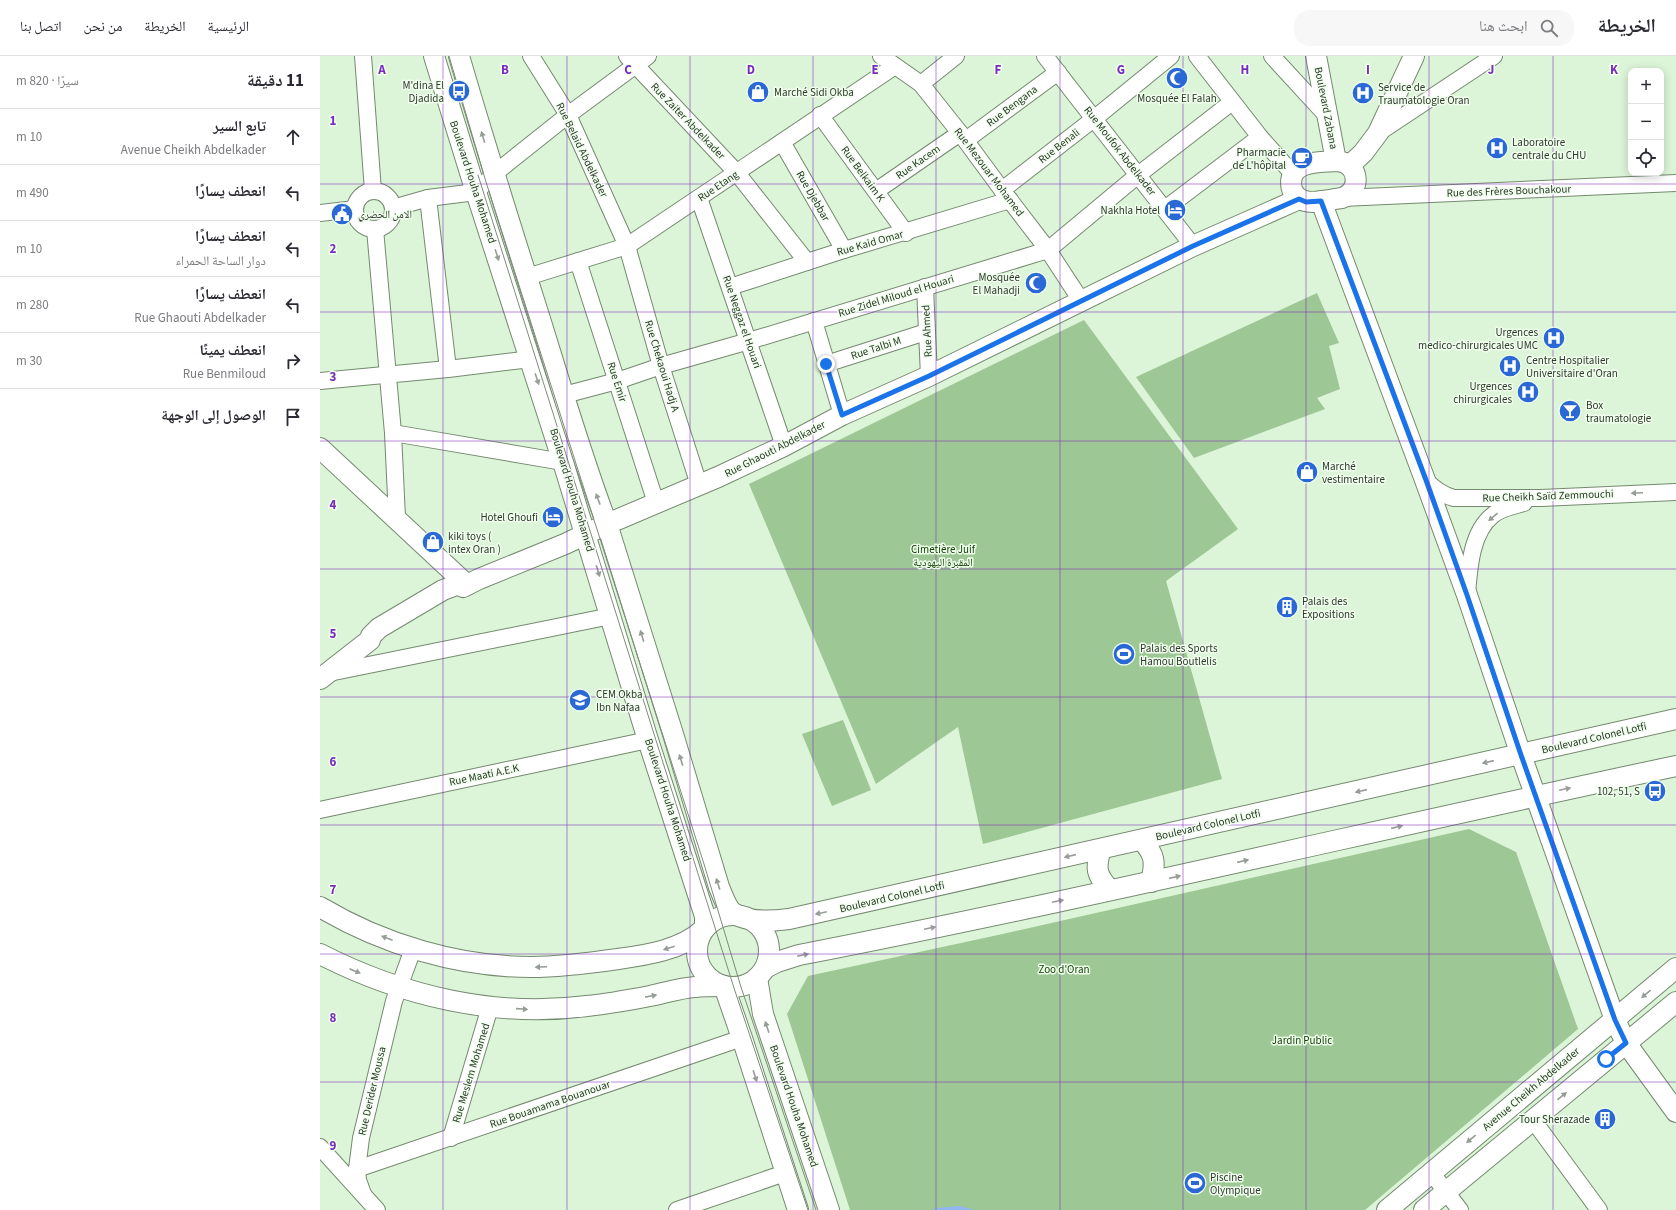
<!DOCTYPE html>
<html lang="ar">
<meta charset="utf-8">
<style>
:root{--surface:#fff;--page:#f7f7f7;--text:#2b2b33;--muted:#7c7c81;--line:#e1e1e2}
body{margin:0;font-family:"Source Sans 3","Noto Naskh Arabic",sans-serif;background:var(--page);color:var(--text);direction:rtl}
.controls{position:absolute;right:12px;top:12px;display:grid;overflow:hidden;border-radius:8px;box-shadow:0 2px 10px #0003}
.controls button{width:36px;height:36px;display:grid;place-items:center;padding:0;border:0;border-bottom:1px solid var(--line);background:var(--surface);color:var(--text);font:20px sans-serif}
.stop{position:absolute;width:12px;height:12px;margin:-9px;border:3px solid #1a73e8;border-radius:50%;background:#fff}
.stop.end{background:#1a73e8;border-color:#fff;box-shadow:0 1px 4px #0008}
.list{margin:0;padding:0;list-style:none}
h2{display:flex;justify-content:space-between;align-items:center;height:52px;margin:0;padding:0 16px;font-size:17px}
h2 small{font-size:13px;font-weight:400;color:var(--muted)}
.list li{display:grid;grid-template-columns:26px 1fr auto;gap:12px;align-items:center;box-sizing:border-box;height:56px;padding:0 16px;border-top:1px solid var(--line)}
.list b{display:block;font-size:15px;white-space:nowrap}
.list p{margin:0;font-size:13px;white-space:nowrap;color:var(--muted)}
.list em{font-size:13px;font-style:normal;color:var(--muted)}
.icon{flex:none;width:22px;height:22px;fill:none;stroke:currentColor;stroke-width:2;stroke-linecap:round;stroke-linejoin:round}
.map{position:relative;flex:none;width:1356px;height:1154px;overflow:hidden;direction:ltr}
header{display:flex;align-items:center;gap:24px;box-sizing:border-box;height:56px;padding:0 20px;background:var(--surface);border-bottom:1px solid var(--line)}
header strong{font-size:19px}
nav{display:flex;gap:22px;margin-inline-start:auto;font-size:14px}
.search{width:280px;height:36px;background:var(--page);display:flex;align-items:center;gap:10px;box-sizing:border-box;padding:0 14px;border-radius:16px;color:var(--muted);font-size:15px}
main{display:flex}
aside{flex:1;background:var(--surface)}
.map>svg:first-child{display:block}
</style>
<header>
<strong>الخريطة</strong>
<div class="search"><svg class="icon" aria-label="search" viewBox="0 0 24 24"><circle cx="10" cy="10" r="6"/><path d="M15 15l6 6"/></svg>ابحث هنا</div>
<nav><a>الرئيسية</a><a>الخريطة</a><a>من نحن</a><a>اتصل بنا</a></nav>
</header>
<main>
<div class="map">
<svg width="1356" height="1154" viewBox="0 0 1356 1154">
<rect width="100%" height="100%" fill="#dcf4d7"/>
<g fill="#9dc794">
<polygon points="997,237 1019,287 1009,290 1020,333 997,342 1005,353 874,402 816,321"/>
<polygon points="764,264 918,473 846,525 902,723 663,788 638,671 556,728 429,428"/>
<polygon points="523,664 551,734 512,750 482,678"/>
<polygon points="1149,773 1196,796 1258,973 1045,1154 530,1154 467,958 488,920 678,879"/>
</g>
<polygon fill="#92b6f4" points="639,1150 655,1154 613,1154 617,1152"/>
<g fill="none" stroke-linecap="round" stroke-linejoin="round">
<g stroke="#748a6f" stroke-width="18">
<g id="minor">
<polyline points="43,0 53,135"/>
<polyline points="211,0 248,59 307,190 341,310 379,429"/>
<polyline points="307,0 417,117 487,206"/>
<polyline points="561,0 601,28 640,77 682,134 728,194 762,246"/>
<polyline points="725,0 873,190"/>
<polyline points="877,0 940,81 973,118"/>
<polyline points="952,0 1008,61"/>
<polyline points="601,28 636,0"/>
<polyline points="500,59 586,177"/>
<polyline points="1058,77 1174,0"/>
<polyline points="646,84 738,16"/>
<polyline points="462,86 524,194"/>
<polyline points="682,134 775,62 851,0"/>
<polyline points="556,135 640,77"/>
<circle cx="54" cy="154" r="19"/>
<polyline points="108,142 128,313"/>
<polyline points="379,142 464,390"/>
<polyline points="1022,142 1356,127"/>
<polyline points="73,152 108,142 156,136 174,118 248,59 328,0"/>
<polyline points="845,153 940,81"/>
<polyline points="0,157 35,153"/>
<polyline points="55,173 73,377 77,462"/>
<polyline points="258,205 336,447"/>
<polyline points="207,221 307,190 575,10"/>
<polyline points="410,231 524,194 690,144"/>
<polyline points="605,231 609,320"/>
<polyline points="494,265 522,359"/>
<polyline points="506,308 606,276"/>
<polyline points="0,325 128,313 211,303"/>
<polyline points="244,339 297,325 341,310 429,285 728,194 818,119 912,46"/>
<polyline points="73,377 243,406"/>
<path d="M1105 424C1115 433 1122 439 1134 442H1221L1356 436"/>
<path d="M1147 538C1149 513 1151 476 1173 459 1181 452 1194 450 1204 447"/>
<polyline points="9,617 291,560"/>
<polyline points="0,754 328,684"/>
<polyline points="1213,1064 1279,1154"/>
<polyline points="131,1082 170,951"/>
<polyline points="0,1091 57,1154"/>
<polyline points="37,1113 422,982"/>
<polyline points="1111,1116 1140,1154"/>
<polyline points="43,1138 38,1124 37,1113 41,1082 74,945 93,893"/>
<polyline points="357,1154 465,1117"/>
</g>
</g>
<g stroke="#748a6f" stroke-width="22">
<g id="major">
<polyline points="114,0 156,136 243,406 328,684 381,848 385,860 385,870"/>
<path d="M139 0C165 89 193 178 221 266 242 334 262 402 287 468L353 678 399 831C403 840 407 854 415 858 430 867 453 865 469 863L1356 663"/>
<polyline points="996,0 1016,105"/>
<path d="M1016 105C1039 106 1043 134 1022 142 1011 143 995 148 985 145 968 141 966 117 982 110 992 105 1006 106 1016 105Z"/>
<polyline points="1030,109 1043,97 1058,77 1094,0"/>
<polyline points="1001,145 1105,424 1147,539 1201,699 1295,964 1306,987 1356,1056"/>
<polyline points="0,392 147,529"/>
<polyline points="0,623 50,584 51,580 59,572 123,534 139,528 143,531 159,523 245,488 287,468 398,421 464,390 522,359 609,320 873,190 979,143"/>
<path d="M822 784C835 799 836 806 831 826"/>
<path d="M781 793C775 812 776 819 790 834"/>
<path d="M0 851C62 888 138 911 211 911 240 911 270 907 298 903 327 899 361 894 383 874"/>
<circle cx="413" cy="895" r="36"/>
<path d="M0 898C82 940 175 962 267 950 288 948 309 944 330 940 345 937 360 932 375 931 384 930 393 930 402 930"/>
<path d="M447 911 457 906 479 899C772 842 1063 772 1356 710"/>
<polyline points="437,922 443,958 509,1154"/>
<polyline points="404,930 422,982 478,1154"/>
<polyline points="1067,1154 1356,912"/>
<polyline points="1104,1154 1356,946"/>
</g>
</g>
<use href="#minor" stroke="#fff" stroke-width="16"/>
<use href="#major" stroke="#fff" stroke-width="20"/>
<g stroke="#7d8d79" stroke-width="1">
<polyline points="129,0 166,126 384,808 421,931 496,1154"/>
<polyline points="158,119 414,932 488,1154"/>
</g>
</g>
<defs><path id="oneway-solid" d="M-6-.8H1V-3.2L6.5 0L1 3.2V.8H-6Z"/></defs>
<g fill="#969c96">
<use href="#oneway-solid" transform="translate(163 81) rotate(-106)"/>
<use href="#oneway-solid" transform="translate(177 199) rotate(72)"/>
<use href="#oneway-solid" transform="translate(217 323) rotate(72)"/>
<use href="#oneway-solid" transform="translate(1317 437) rotate(177)"/>
<use href="#oneway-solid" transform="translate(278 443) rotate(-110)"/>
<use href="#oneway-solid" transform="translate(1173 461) rotate(139)"/>
<use href="#oneway-solid" transform="translate(278 515) rotate(73)"/>
<use href="#oneway-solid" transform="translate(322 580) rotate(-107)"/>
<use href="#oneway-solid" transform="translate(361 704) rotate(-107)"/>
<use href="#oneway-solid" transform="translate(1168 706) rotate(167)"/>
<use href="#oneway-solid" transform="translate(1245 733) rotate(-12)"/>
<use href="#oneway-solid" transform="translate(1041 735) rotate(167)"/>
<use href="#oneway-solid" transform="translate(1077 771) rotate(-13)"/>
<use href="#oneway-solid" transform="translate(750 800) rotate(167)"/>
<use href="#oneway-solid" transform="translate(923 805) rotate(-13)"/>
<use href="#oneway-solid" transform="translate(855 821) rotate(-13)"/>
<use href="#oneway-solid" transform="translate(398 828) rotate(-108)"/>
<use href="#oneway-solid" transform="translate(738 845) rotate(-12)"/>
<use href="#oneway-solid" transform="translate(501 857) rotate(168)"/>
<use href="#oneway-solid" transform="translate(610 872) rotate(-12)"/>
<use href="#oneway-solid" transform="translate(67 882) rotate(-159)"/>
<use href="#oneway-solid" transform="translate(349 892) rotate(162)"/>
<use href="#oneway-solid" transform="translate(483 899) rotate(-12)"/>
<use href="#oneway-solid" transform="translate(221 911) rotate(177)"/>
<use href="#oneway-solid" transform="translate(35 915) rotate(23)"/>
<use href="#oneway-solid" transform="translate(1326 938) rotate(140)"/>
<use href="#oneway-solid" transform="translate(331 940) rotate(-11)"/>
<use href="#oneway-solid" transform="translate(202 953) rotate(4)"/>
<use href="#oneway-solid" transform="translate(447 971) rotate(-109)"/>
<use href="#oneway-solid" transform="translate(435 1020) rotate(72)"/>
<use href="#oneway-solid" transform="translate(1242 1040) rotate(-39)"/>
<use href="#oneway-solid" transform="translate(1151 1083) rotate(140)"/>
</g>
<g fill="none" stroke-linecap="round" stroke-linejoin="round">
<polyline stroke="#1a73e8" stroke-width="5" points="506,308 522,359 609,320 873,190 979,143 986,146 1001,145 1106,424 1147,539 1201,699 1295,964 1306,987 1286,1003"/>
</g>
<path fill="none" stroke="#7b2cbf" stroke-width="1" stroke-opacity="0.55" d="M123 0V1154M247 0V1154M370 0V1154M493 0V1154M616 0V1154M740 0V1154M863 0V1154M986 0V1154M1109 0V1154M1233 0V1154M0 128H1356M0 256H1356M0 385H1356M0 513H1356M0 641H1356M0 769H1356M0 898H1356M0 1026H1356"/>
<defs>
<g id="mosque-disc" transform="scale(1.15)"><circle r="9.5" fill="#2968d5" stroke="#f0ffed"/><path d="M3.5-4.9A6 6 0 1 0 3.5 4.9A5 5 0 1 1 3.5-4.9Z" fill="#fff"/></g>
<g id="bus-disc" transform="scale(1.15)"><circle r="9.5" fill="#2968d5" stroke="#f0ffed"/><path d="M-5-6H5V4H4V6H2V4H-2V6H-4V4H-5ZM-3.5-4V0h7V-4ZM-3.5 1.2v1.5H-2V1.2ZM2 1.2v1.5H3.5V1.2Z" fill="#fff"/></g>
<g id="shop-disc" transform="scale(1.15)"><circle r="9.5" fill="#2968d5" stroke="#f0ffed"/><path d="M-5-2.5h2.3a2.7 3.5 0 0 1 5.4 0H5L5.5 6h-11ZM-1.5-2.5h3a1.5 2.3 0 0 0-3 0Z" fill="#fff"/></g>
<g id="hospital-disc" transform="scale(1.15)"><circle r="9.5" fill="#2968d5" stroke="#f0ffed"/><path d="M-5-5h3v3.5h4V-5h3V5h-3V1.5h-4V5h-3Z" fill="#fff"/></g>
<g id="cafe-disc" transform="scale(1.15)"><circle r="9.5" fill="#2968d5" stroke="#f0ffed"/><path d="M-5.5-4.5H6V0H3Q3 3.5 0 3.5H-2.5Q-5.5 3.5-5.5 0ZM3-3.2v2h1.7v-2ZM-6 4.5H4V6H-6Z" fill="#fff"/></g>
<g id="hotel-disc" transform="scale(1.15)"><circle r="9.5" fill="#2968d5" stroke="#f0ffed"/><path d="M-6-4.5h1.5V1H6V5H4.5V3h-9V5H-6ZM-4 0a1.8 1.8 0 1 1 3.6 0ZM.5 0V-2.5h3Q6-2.5 6 0Z" fill="#fff"/></g>
<g id="civic-disc" transform="scale(1.15)"><circle r="9.5" fill="#2968d5" stroke="#f0ffed"/><path d="M-.6-6.5H3V-4.5H.6V-3L4-1V1h2V6H-6V1h2V-1L-.6-3ZM-1.2 2.5V6h2.4V2.5Z" fill="#fff"/></g>
<g id="bar-disc" transform="scale(1.15)"><circle r="9.5" fill="#2968d5" stroke="#f0ffed"/><path d="M-6-5H6L.8 .8V4.5H3.5V6h-7V4.5H-.8V.8Z" fill="#fff"/></g>
<g id="building-disc" transform="scale(1.15)"><circle r="9.5" fill="#2968d5" stroke="#f0ffed"/><path d="M-4-6H4V6H1V3H-1V6H-4ZM-2.5-4.3h1.7v1.8h-1.7ZM.8-4.3h1.7v1.8H.8ZM-2.5-1h1.7V.8h-1.7ZM.8-1h1.7V.8H.8Z" fill="#fff"/></g>
<g id="stadium-disc" transform="scale(1.15)"><circle r="9.5" fill="#2968d5" stroke="#f0ffed"/><path d="M0-5a6.5 5 0 1 0 0 10a6.5 5 0 1 0 0-10ZM-3.5-1.8h7v3.6h-7Z" fill="#fff"/></g>
<g id="school-disc" transform="scale(1.15)"><circle r="9.5" fill="#2968d5" stroke="#f0ffed"/><path d="M0-5L7-2L0 1L-7-2ZM-4 1L0 2.5L4 1V4Q0 6-4 4Z" fill="#fff"/></g>
</defs>
<g fill-rule="evenodd">
<use href="#mosque-disc" x="857" y="22"/>
<use href="#bus-disc" x="139" y="35"/>
<use href="#shop-disc" x="438" y="36"/>
<use href="#hospital-disc" x="1043" y="37"/>
<use href="#hospital-disc" x="1177" y="92"/>
<use href="#cafe-disc" x="982" y="102"/>
<use href="#hotel-disc" x="855" y="154"/>
<use href="#civic-disc" x="22" y="158"/>
<use href="#mosque-disc" x="716" y="227"/>
<use href="#hospital-disc" x="1234" y="282"/>
<use href="#hospital-disc" x="1190" y="310"/>
<use href="#hospital-disc" x="1208" y="336"/>
<use href="#bar-disc" x="1250" y="355"/>
<use href="#shop-disc" x="987" y="416"/>
<use href="#hotel-disc" x="233" y="461"/>
<use href="#shop-disc" x="113" y="486"/>
<use href="#building-disc" x="967" y="551"/>
<use href="#stadium-disc" x="804" y="598"/>
<use href="#school-disc" x="260" y="644"/>
<use href="#bus-disc" x="1335" y="735"/>
<use href="#building-disc" x="1285" y="1063"/>
<use href="#stadium-disc" x="875" y="1127"/>
</g>
<g text-anchor="middle" dominant-baseline="central" stroke-width="3" stroke-linejoin="round" paint-order="stroke">
<g font-size="11" fill="#2e382c" stroke="#f0ffed" text-anchor="start">
<text x="124" y="29" text-anchor="end">M'dina El<tspan x="124" dy="13">Djadida</tspan></text>
<text x="1058" y="31">Service de<tspan x="1058" dy="13">Traumatologie Oran</tspan></text>
<text x="454" y="36">Marché Sidi Okba</text>
<text x="857" y="42" text-anchor="middle">Mosquée El Falah</text>
<text x="1192" y="86">Laboratoire<tspan x="1192" dy="13">centrale du CHU</tspan></text>
<text x="966" y="96" text-anchor="end">Pharmacie<tspan x="966" dy="13">de L'hôpital</tspan></text>
<text x="840" y="154" text-anchor="end">Nakhla Hotel</text>
<text x="38" y="158">الامن الحضري</text>
<text x="700" y="221" text-anchor="end">Mosquée<tspan x="700" dy="13">El Mahadji</tspan></text>
<text x="1218" y="276" text-anchor="end">Urgences<tspan x="1218" dy="13">medico-chirurgicales UMC</tspan></text>
<text x="1206" y="304">Centre Hospitalier<tspan x="1206" dy="13">Universitaire d'Oran</tspan></text>
<text x="1192" y="330" text-anchor="end">Urgences<tspan x="1192" dy="13">chirurgicales</tspan></text>
<text x="1266" y="349">Box<tspan x="1266" dy="13">traumatologie</tspan></text>
<text x="1002" y="410">Marché<tspan x="1002" dy="13">vestimentaire</tspan></text>
<text x="218" y="461" text-anchor="end">Hotel Ghoufi</text>
<text x="128" y="480">kiki toys (<tspan x="128" dy="13">intex Oran )</tspan></text>
<text x="982" y="545">Palais des<tspan x="982" dy="13">Expositions</tspan></text>
<text x="820" y="592">Palais des Sports<tspan x="820" dy="13">Hamou Boutlelis</tspan></text>
<text x="276" y="638">CEM Okba<tspan x="276" dy="13">Ibn Nafaa</tspan></text>
<text x="1320" y="735" text-anchor="end">102, 51, S</text>
<text x="1270" y="1063" text-anchor="end">Tour Sherazade</text>
<text x="890" y="1121">Piscine<tspan x="890" dy="13">Olympique</tspan></text>
</g>
<g font-size="11" fill="#2e382c" stroke="#f0ffed">
<text transform="translate(692 50) rotate(-37)">Rue Bengana</text>
<text transform="translate(1006 52) rotate(79)">Boulevard Zabana</text>
<text transform="translate(368 65) rotate(46)">Rue Zaiter Abdelkader</text>
<text transform="translate(739 90) rotate(-38)">Rue Benali</text>
<text transform="translate(262 94) rotate(64)">Rue Belaid Abdelkader</text>
<text transform="translate(800 95) rotate(52)">Rue Moufok Abdelkader</text>
<text transform="translate(598 106) rotate(-35)">Rue Kacem</text>
<text transform="translate(669 116) rotate(53)">Rue Mezouar Mohamed</text>
<text transform="translate(543 118) rotate(54)">Rue Belkaim K</text>
<text transform="translate(153 126) rotate(72)">Boulevard Houha Mohamed</text>
<text transform="translate(398 130) rotate(-34)">Rue Etang</text>
<text transform="translate(1189 135) rotate(-2)">Rue des Frères Bouchakour</text>
<text transform="translate(493 140) rotate(60)">Rue Djebbar</text>
<text transform="translate(550 187) rotate(-16)">Rue Kaid Omar</text>
<text transform="translate(576 240) rotate(-17)">Rue Zidel Miloud el Houari</text>
<text transform="translate(422 266) rotate(71)">Rue Neggaz el Houari</text>
<text transform="translate(607 275) rotate(-93)">Rue Ahmed</text>
<text transform="translate(556 292) rotate(-18)">Rue Talbi M</text>
<text transform="translate(342 310) rotate(73)">Rue Chekaoui Hadj A</text>
<text transform="translate(297 326) rotate(72)">Rue Emir</text>
<text transform="translate(455 393) rotate(-27)">Rue Ghaouti Abdelkader</text>
<text transform="translate(252 434) rotate(73)">Boulevard Houha Mohamed</text>
<text transform="translate(1228 440) rotate(-2)">Rue Cheikh Saïd Zemmouchi</text>
<text transform="translate(1274 682) rotate(-13)">Boulevard Colonel Lotfi</text>
<text transform="translate(164 719) rotate(-12)">Rue Maati A.E.K</text>
<text transform="translate(348 744) rotate(72)">Boulevard Houha Mohamed</text>
<text transform="translate(888 769) rotate(-13)">Boulevard Colonel Lotfi</text>
<text transform="translate(572 841) rotate(-13)">Boulevard Colonel Lotfi</text>
<text transform="translate(151 1017) rotate(-73)">Rue Meslem Mohamed</text>
<text transform="translate(1211 1033) rotate(-40)">Avenue Cheikh Abdelkader</text>
<text transform="translate(52 1035) rotate(-77)">Rue Derider Moussa</text>
<text transform="translate(230 1048) rotate(-19)">Rue Bouamama Bouanouar</text>
<text transform="translate(474 1050) rotate(71)">Boulevard Houha Mohamed</text>
</g>
<g font-size="11" fill="#124204" stroke="#f0ffed">
<text x="623" y="493">Cimetière Juif<tspan x="623" dy="13">المقبرة اليهودية</tspan></text>
<text x="744" y="913">Zoo d'Oran</text>
<text x="982" y="984">Jardin Public</text>
</g>
</g>
<g font-size="13" text-anchor="middle" font-weight="bold" fill="#7b2cbf" stroke="#f0ffed" stroke-width="3" stroke-linejoin="round" paint-order="stroke">
<text x="62" y="18">A</text>
<text x="185" y="18">B</text>
<text x="308" y="18">C</text>
<text x="431" y="18">D</text>
<text x="555" y="18">E</text>
<text x="678" y="18">F</text>
<text x="801" y="18">G</text>
<text x="925" y="18">H</text>
<text x="1048" y="18">I</text>
<text x="1171" y="18">J</text>
<text x="1294" y="18">K</text>
<text x="13" y="69">1</text>
<text x="13" y="197">2</text>
<text x="13" y="325">3</text>
<text x="13" y="453">4</text>
<text x="13" y="582">5</text>
<text x="13" y="710">6</text>
<text x="13" y="838">7</text>
<text x="13" y="966">8</text>
<text x="13" y="1094">9</text>
</g>
</svg>
<div class="controls">
<button>+</button>
<button>−</button>
<button><svg class="icon" aria-label="locate" viewBox="0 0 24 24"><circle cx="12" cy="12" r="6"/><path d="M12 2v4M12 18v4M2 12h4M18 12h4"/></svg></button>
</div>
<div class="stop" style="left:1286px;top:1003px"></div>
<div class="stop end" style="left:506px;top:308px"></div>
</div>
<aside>
<h2>11 دقيقة<small>سيرًا · 820 m</small></h2>
<ul class="list">
<li><svg class="icon" aria-label="ahead" viewBox="0 0 24 24"><path d="M12 20V5M6 11l6-6 6 6"/></svg><div><b>تابع السير</b><p>Avenue Cheikh Abdelkader</p></div><em>10 m</em></li>
<li><svg class="icon" aria-label="left" viewBox="0 0 24 24"><path d="M17 20v-9H6M10 6l-5 5 5 5"/></svg><div><b>انعطف يسارًا</b></div><em>490 m</em></li>
<li><svg class="icon" aria-label="left" viewBox="0 0 24 24"><path d="M17 20v-9H6M10 6l-5 5 5 5"/></svg><div><b>انعطف يسارًا</b><p>دوار الساحة الحمراء</p></div><em>10 m</em></li>
<li><svg class="icon" aria-label="left" viewBox="0 0 24 24"><path d="M17 20v-9H6M10 6l-5 5 5 5"/></svg><div><b>انعطف يسارًا</b><p>Rue Ghaouti Abdelkader</p></div><em>280 m</em></li>
<li><svg class="icon" aria-label="right" viewBox="0 0 24 24"><path d="M7 20v-9h11M14 6l5 5-5 5"/></svg><div><b>انعطف يمينًا</b><p>Rue Benmiloud</p></div><em>30 m</em></li>
<li><svg class="icon" aria-label="arrive" viewBox="0 0 24 24"><path d="M6 21V4h12l-3 4 3 4H6"/></svg><div><b>الوصول إلى الوجهة</b></div></li>
</ul>
</aside>
</main>
